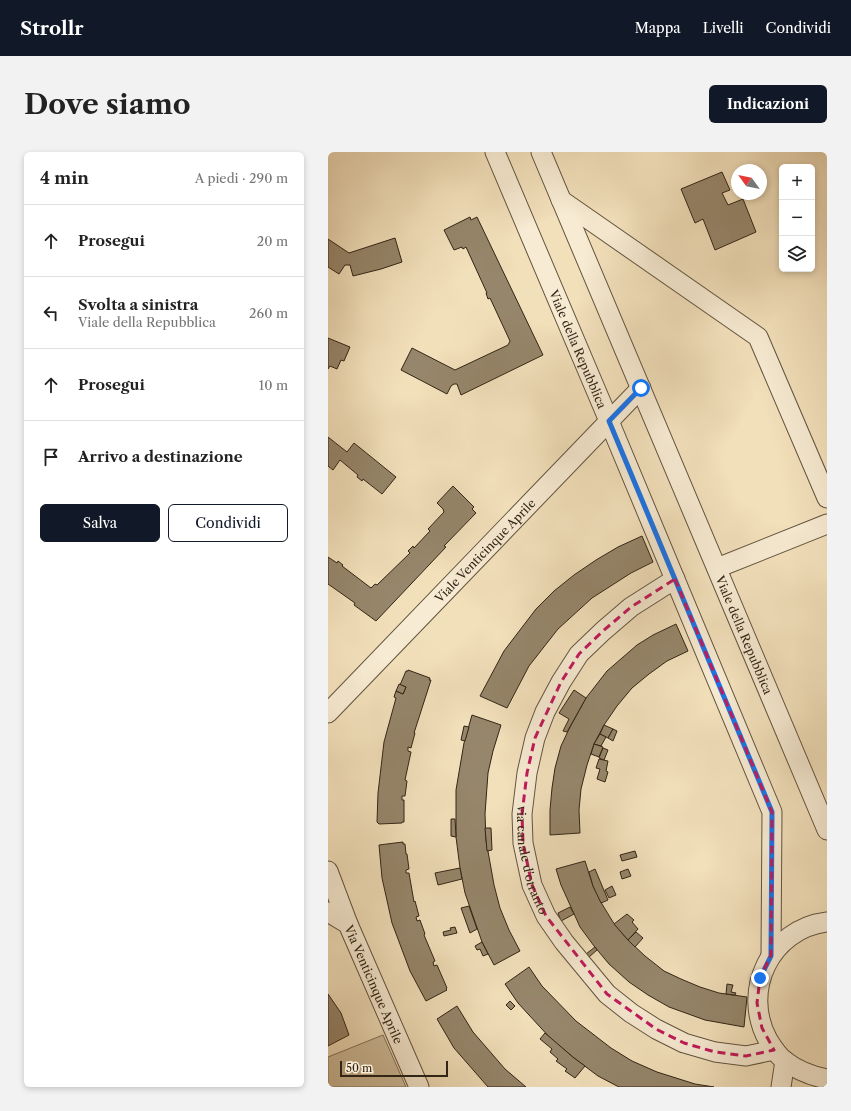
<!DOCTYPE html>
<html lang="it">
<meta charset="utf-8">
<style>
:root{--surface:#fff;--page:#f2f2f2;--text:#222;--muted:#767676;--line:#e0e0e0;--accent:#111827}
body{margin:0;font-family:"Libre Caslon Text",serif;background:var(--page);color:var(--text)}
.controls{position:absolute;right:12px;top:12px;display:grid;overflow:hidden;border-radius:6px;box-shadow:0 2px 6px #0003}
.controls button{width:36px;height:36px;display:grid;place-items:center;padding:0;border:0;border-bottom:1px solid var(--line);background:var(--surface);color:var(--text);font:20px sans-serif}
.compass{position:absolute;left:403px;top:12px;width:36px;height:36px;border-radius:50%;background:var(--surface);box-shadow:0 2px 6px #0003;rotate:303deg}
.scale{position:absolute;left:12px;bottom:10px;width:108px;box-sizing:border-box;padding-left:4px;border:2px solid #322515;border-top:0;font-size:11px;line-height:14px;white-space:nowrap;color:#322515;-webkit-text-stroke:3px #f7ebd3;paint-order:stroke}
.stop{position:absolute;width:12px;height:12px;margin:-9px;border:3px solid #1a73e8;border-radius:50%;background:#fff}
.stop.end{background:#1a73e8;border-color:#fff;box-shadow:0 1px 4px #0008}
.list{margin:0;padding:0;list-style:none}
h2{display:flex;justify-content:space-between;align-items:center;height:52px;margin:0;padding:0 16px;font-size:17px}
h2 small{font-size:13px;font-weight:400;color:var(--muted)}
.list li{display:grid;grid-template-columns:26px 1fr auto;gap:12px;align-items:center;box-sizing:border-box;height:72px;padding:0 16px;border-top:1px solid var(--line)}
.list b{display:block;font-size:15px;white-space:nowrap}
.list p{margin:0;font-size:13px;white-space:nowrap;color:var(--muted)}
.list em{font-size:13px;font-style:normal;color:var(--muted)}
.actions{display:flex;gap:8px;padding:12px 16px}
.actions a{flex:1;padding:9px 0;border:1px solid var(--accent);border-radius:6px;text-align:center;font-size:14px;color:var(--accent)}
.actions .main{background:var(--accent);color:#fff}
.icon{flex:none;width:22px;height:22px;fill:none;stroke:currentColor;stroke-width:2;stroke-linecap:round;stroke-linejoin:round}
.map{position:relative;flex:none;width:499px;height:935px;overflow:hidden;border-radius:6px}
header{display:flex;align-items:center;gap:24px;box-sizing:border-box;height:56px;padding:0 20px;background:var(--accent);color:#fff}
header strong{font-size:19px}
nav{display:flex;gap:22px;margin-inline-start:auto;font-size:14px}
.intro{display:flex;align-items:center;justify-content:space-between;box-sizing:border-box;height:96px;padding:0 24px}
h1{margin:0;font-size:28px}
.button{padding:10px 18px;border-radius:6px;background:var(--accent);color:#fff;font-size:14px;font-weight:700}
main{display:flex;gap:24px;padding:0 24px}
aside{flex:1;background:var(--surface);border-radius:6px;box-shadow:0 2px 6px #0003}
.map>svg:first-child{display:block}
</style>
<header>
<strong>Strollr</strong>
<nav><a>Mappa</a><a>Livelli</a><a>Condividi</a></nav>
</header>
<div class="intro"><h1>Dove siamo</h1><a class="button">Indicazioni</a></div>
<main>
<aside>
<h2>4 min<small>A piedi · 290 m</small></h2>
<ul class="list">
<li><svg class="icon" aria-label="ahead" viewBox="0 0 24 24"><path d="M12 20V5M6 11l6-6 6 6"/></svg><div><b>Prosegui</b></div><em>20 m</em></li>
<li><svg class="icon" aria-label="left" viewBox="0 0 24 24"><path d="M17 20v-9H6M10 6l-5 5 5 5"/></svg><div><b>Svolta a sinistra</b><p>Viale della Repubblica</p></div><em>260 m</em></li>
<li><svg class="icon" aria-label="ahead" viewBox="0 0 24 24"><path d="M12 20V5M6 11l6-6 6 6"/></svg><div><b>Prosegui</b></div><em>10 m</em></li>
<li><svg class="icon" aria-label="arrive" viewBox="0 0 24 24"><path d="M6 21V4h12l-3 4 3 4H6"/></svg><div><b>Arrivo a destinazione</b></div></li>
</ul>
<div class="actions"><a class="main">Salva</a><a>Condividi</a></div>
</aside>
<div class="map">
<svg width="499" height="935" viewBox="0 0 499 935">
<rect width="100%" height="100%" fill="#f2e0bb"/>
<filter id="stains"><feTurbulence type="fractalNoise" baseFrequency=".005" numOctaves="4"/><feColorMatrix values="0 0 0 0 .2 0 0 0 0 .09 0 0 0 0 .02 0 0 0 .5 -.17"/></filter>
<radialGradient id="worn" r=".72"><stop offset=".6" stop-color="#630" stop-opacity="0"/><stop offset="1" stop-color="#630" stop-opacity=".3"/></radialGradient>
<polygon fill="#d1c09f" stroke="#82725a" points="55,883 78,935 0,935 0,905"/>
<g fill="#96866b" stroke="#322515">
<polygon points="394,20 402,38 394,41 400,53 415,47 428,80 387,98 375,67 367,71 353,37"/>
<polygon points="142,65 143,68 149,65 215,203 133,243 129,232 126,232 123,234 119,242 73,218 84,196 127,218 180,193 182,189 162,146 160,147 158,141 159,141 138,95 135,97 134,95 126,98 116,78"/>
<polygon points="67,86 74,110 53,117 25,124 22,113 17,113 11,122 0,115 0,87 21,101"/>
<polygon points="0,186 22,195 16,209 13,208 9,217 2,214 0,217"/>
<polygon points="0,285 19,300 26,291 68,325 54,342 35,327 34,329 29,325 30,323 12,308 5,318 0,314"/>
<polygon points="125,334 146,355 144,357 148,361 116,394 118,395 48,469 26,453 27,451 0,432 0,405 9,411 10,409 15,413 14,414 43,436 47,432 49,433 82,401 80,399 85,394 86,396 102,379 100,377 116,360 115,357 109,351"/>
<polygon points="314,384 325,410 303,421 264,446 230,477 201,514 179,556 152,544 176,499 208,457 226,439 246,423 268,408 290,395"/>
<polygon points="348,472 360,499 339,509 321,522 304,536 289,554 276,573 266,592 259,613 253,637 251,658 252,681 222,683 222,658 224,636 227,616 233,594 241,577 258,546 279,519 309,493 325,483"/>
<polygon points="80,518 102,526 101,528 103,528 86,581 87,581 83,596 80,595 80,599 83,600 77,628 79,629 77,644 74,644 74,648 76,648 76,670 74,670 74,671 51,672 49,670 50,641 56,590 68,546 66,545 68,539 75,542 78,535 72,533 78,519 80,519"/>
<polygon points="71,532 78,535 75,542 68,539"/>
<polygon points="246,538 258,546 239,580 235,579 241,567 231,561"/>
<polygon points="144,563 173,573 165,599 160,621 157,662 158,688 166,733 172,756 181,778 192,799 166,813 154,790 137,741 132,716 128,685 128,638 136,591"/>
<polygon points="276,573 285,577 280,586 272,582"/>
<polygon points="136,574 141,575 137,589 133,588"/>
<polygon points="285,577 289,579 285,589 280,586"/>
<polygon points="272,582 278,585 273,594 266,592"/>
<polygon points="266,592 275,595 271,605 263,602"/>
<polygon points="275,596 280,598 276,608 271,606"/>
<polygon points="271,607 280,609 278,619 280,620 277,630 269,627 272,617 268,616"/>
<polygon points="123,667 127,667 128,685 123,684"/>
<polygon points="157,676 163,676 164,698 159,699"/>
<polygon points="75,690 75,692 77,692 78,702 79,702 81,717 78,718 78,721 81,721 86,750 87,749 91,764 88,765 89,769 92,768 97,782 96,783 107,809 105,810 106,814 109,813 119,836 118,837 119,838 98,849 82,819 64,771 54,726 51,693"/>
<polygon points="307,699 309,705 294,709 292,703"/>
<polygon points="257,709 265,734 274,752 285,770 300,788 317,804 336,819 353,827 372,835 391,841 419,845 416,875 377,868 341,855 320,843 301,830 281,812 266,794 252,775 233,733 228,717"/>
<polygon points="132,716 134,727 110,733 107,721"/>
<polygon points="267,717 280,748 273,751 265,734 261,720"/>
<polygon points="300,717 303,724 294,727 292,720"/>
<polygon points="284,734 288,743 281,746 277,738"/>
<polygon points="141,754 149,777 142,781 133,756"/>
<polygon points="242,755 246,762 233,769 230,761"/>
<polygon points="299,762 306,768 304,770 310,777 300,788 286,772"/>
<polygon points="127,775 129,781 116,784 115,780 123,778 122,776"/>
<polygon points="308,780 315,786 307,795 300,788"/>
<polygon points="154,790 160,802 155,804 152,797 149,798 147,794"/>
<polygon points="267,795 269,798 261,805 258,802"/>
<polygon points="201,815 214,834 248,869 283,896 304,909 329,920 367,932 386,935 291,935 270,924 246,906 224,888 190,851 177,832"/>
<polygon points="399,832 405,833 403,840 408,841 407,843 398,842"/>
<polygon points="0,842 13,861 21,883 0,894"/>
<polygon points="182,849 187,854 183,858 178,853"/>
<polygon points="129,854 145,880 177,917 198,935 160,935 126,896 109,867"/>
<polygon points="217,881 246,906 257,914 247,926 237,919 239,917 228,909 230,907 222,900 224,897 212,887"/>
</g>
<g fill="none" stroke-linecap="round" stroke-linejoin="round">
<g stroke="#62543e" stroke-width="21">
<g id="minor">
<path id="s1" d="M167 0 281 269 444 660 443 803"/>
<path id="s2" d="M213 0 499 678"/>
<polyline points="233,48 430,185 499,346"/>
<polyline points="389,416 499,372"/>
<path id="s3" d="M347 427 303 455 275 479 251 502 233 530 217 560 207 586 199 621 194 662 195 691 204 733 218 764 236 790 279 842 303 861 328 877 356 891 387 900 418 904 446 898"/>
<path id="s4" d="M0 561 313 236"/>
<polyline points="0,719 20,772"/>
<path id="s5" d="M0 760 20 772 91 935"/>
<path d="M499 770C442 777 413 839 440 888 445 896 450 904 457 909 470 919 484 924 499 927"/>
<polyline points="453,935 457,909"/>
</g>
</g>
<use href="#minor" stroke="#f7ebd3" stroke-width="19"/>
</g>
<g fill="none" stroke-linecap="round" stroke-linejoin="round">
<polyline stroke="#1a73e8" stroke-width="5" points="313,236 281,269 444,660 443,804 432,826"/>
</g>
<path fill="none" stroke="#c2185b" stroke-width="3" stroke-dasharray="8 5" stroke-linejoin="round" d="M347 427 444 660 443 803 432 826 429 851 434 876 446 898 418 904 387 900 356 891 328 877 279 842 218 764 204 733 195 691 194 662 199 621 207 586 233 530 251 502 275 479 303 455Z"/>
<g text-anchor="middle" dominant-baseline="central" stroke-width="3" stroke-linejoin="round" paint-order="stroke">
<g font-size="12" fill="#322515" stroke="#f7ebd3">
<text stroke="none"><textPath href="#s1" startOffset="214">Viale della Repubblica</textPath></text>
<text stroke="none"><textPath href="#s4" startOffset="226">Viale Venticinque Aprile</textPath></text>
<text stroke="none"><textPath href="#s2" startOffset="524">Viale della Repubblica</textPath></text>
<text stroke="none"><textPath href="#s3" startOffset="342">via canale d'otranto</textPath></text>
<text stroke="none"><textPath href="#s5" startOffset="89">Via Venticinque Aprile</textPath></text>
</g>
</g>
<rect width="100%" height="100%" filter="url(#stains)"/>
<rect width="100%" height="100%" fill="url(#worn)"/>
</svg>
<div class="controls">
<button>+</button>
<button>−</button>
<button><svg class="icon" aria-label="layers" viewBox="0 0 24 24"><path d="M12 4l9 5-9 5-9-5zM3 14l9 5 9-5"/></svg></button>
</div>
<svg class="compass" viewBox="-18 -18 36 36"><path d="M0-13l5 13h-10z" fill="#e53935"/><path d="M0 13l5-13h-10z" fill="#767676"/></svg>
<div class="scale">50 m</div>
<div class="stop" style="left:313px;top:236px"></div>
<div class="stop end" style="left:432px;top:826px"></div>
</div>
</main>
